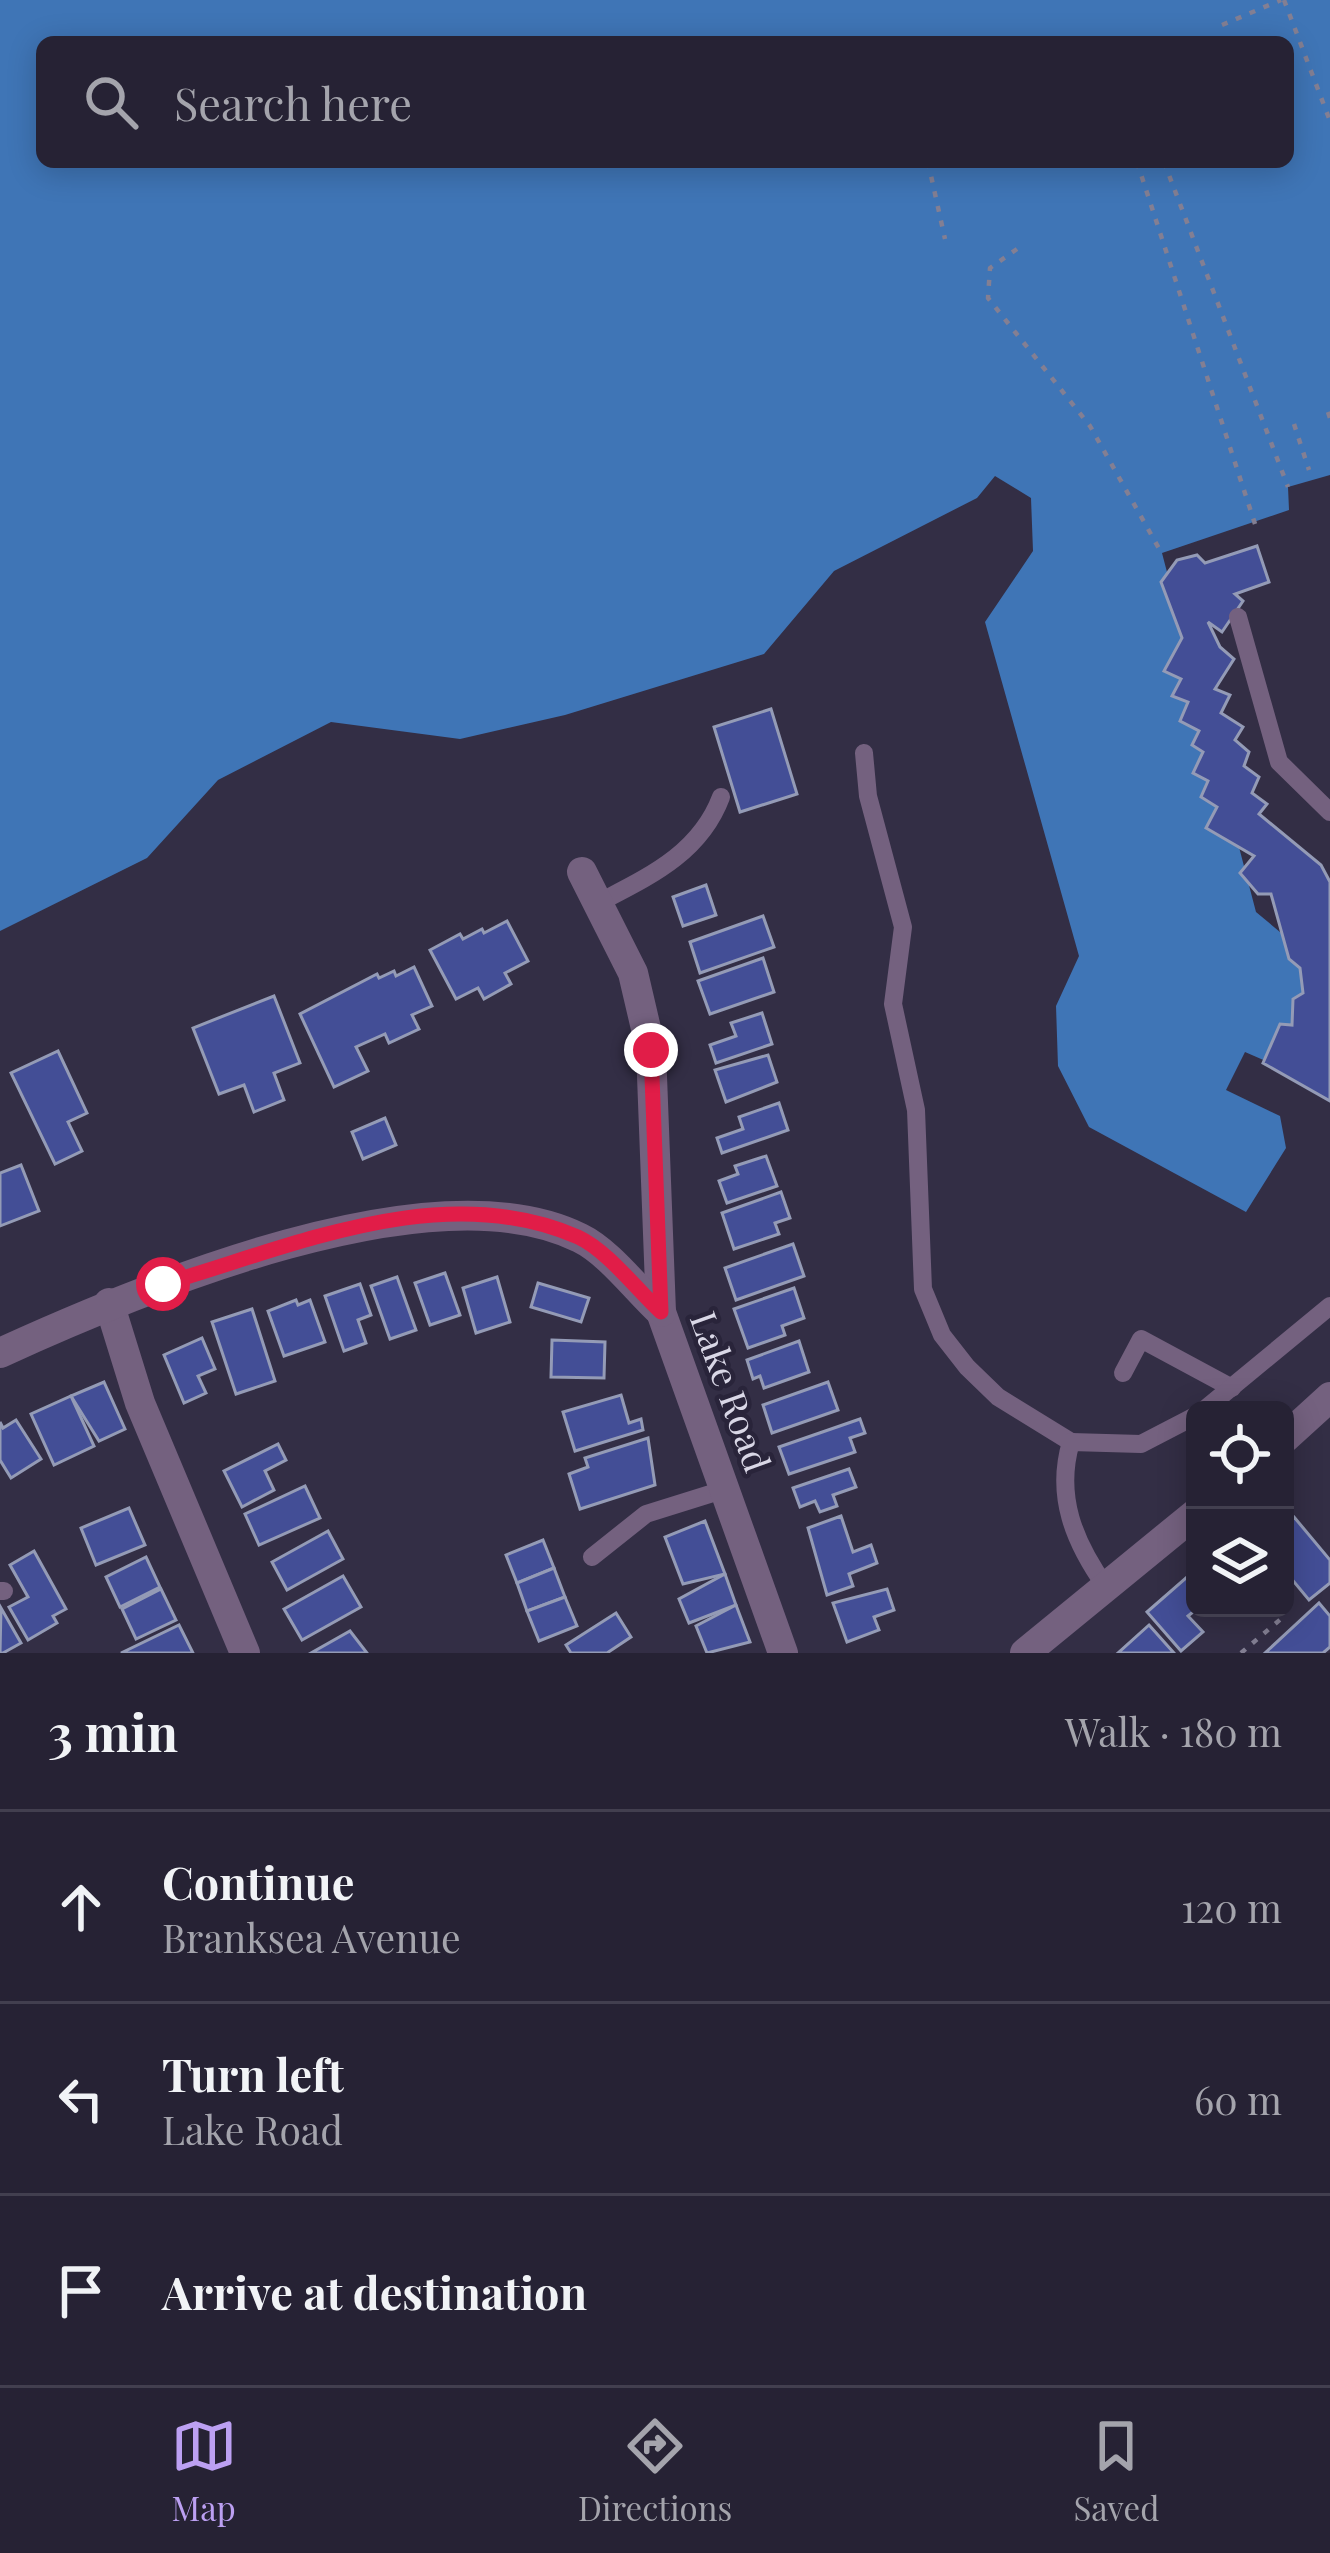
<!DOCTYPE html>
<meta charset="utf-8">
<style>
:root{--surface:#262234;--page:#322f40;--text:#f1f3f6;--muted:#a4a4ac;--line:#423f4f;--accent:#bca0f2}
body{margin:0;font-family:"Playfair Display",serif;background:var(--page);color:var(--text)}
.controls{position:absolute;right:36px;bottom:36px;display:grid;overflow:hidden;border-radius:18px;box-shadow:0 6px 30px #0003}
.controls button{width:108px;height:108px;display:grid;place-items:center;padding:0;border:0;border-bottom:3px solid var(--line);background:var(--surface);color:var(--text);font:60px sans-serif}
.stop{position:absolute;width:36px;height:36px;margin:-27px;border:9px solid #e11d48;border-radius:50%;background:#fff}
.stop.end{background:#e11d48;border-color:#fff;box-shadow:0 3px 12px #0008}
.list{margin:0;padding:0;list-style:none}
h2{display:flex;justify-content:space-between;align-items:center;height:156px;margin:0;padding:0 48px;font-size:51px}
h2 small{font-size:39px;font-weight:400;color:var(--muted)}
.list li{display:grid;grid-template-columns:78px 1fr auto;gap:36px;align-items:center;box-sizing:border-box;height:192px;padding:0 48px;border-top:3px solid var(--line)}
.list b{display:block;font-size:45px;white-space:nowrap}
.list p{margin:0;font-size:39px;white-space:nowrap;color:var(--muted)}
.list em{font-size:39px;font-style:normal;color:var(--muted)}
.icon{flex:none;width:66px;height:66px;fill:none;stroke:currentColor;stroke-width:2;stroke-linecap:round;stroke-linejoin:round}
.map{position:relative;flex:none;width:1330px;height:1653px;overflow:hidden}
.search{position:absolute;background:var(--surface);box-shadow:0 6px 30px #0003;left:36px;right:36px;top:36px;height:132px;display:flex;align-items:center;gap:30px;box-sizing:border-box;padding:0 42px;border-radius:18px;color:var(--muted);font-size:45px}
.sheet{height:732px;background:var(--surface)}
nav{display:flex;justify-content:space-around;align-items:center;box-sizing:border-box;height:168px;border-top:3px solid var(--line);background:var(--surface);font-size:33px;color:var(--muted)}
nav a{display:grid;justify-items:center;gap:6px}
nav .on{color:var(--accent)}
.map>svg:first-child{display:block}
</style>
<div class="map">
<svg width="1330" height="1653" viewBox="0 0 1330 1653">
<rect width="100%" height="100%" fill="#332e45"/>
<path fill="#3f75b6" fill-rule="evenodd" d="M0 0H1330V475L1288 487 1289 510 1162 553 1256 912 1298 947 1323 1012 1300 1076 1245 1052 1226 1090 1280 1116 1286 1148 1246 1212 1089 1127 1058 1066 1056 1006 1079 956 985 622 1033 551 1031 498 995 476 977 498 834 571 764 654 565 715 460 739 331 722 218 780 147 858 0 931ZM42 42H1288V162H42Z"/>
<g fill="#434e96" stroke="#949bb6" stroke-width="3">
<polygon points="1257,546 1269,582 1235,594 1243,601 1222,632 1208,622 1220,647 1234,659 1215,689 1230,695 1221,713 1243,727 1235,740 1249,752 1244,766 1259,777 1252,793 1267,804 1259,814 1321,865 1330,882 1330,1101 1263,1063 1280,1024 1292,1025 1293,999 1303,993 1300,968 1289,959 1271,894 1258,894 1240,873 1254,856 1206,828 1217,807 1201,797 1208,781 1193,773 1203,752 1192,745 1199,731 1180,721 1188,702 1172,696 1181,679 1164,671 1182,638 1161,582 1177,560 1197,555 1205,563"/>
<polygon points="771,709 797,794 740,812 714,727"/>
<polygon points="706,885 716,915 683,926 673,897"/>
<polygon points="763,916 774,947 700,973 690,942"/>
<polygon points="507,921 528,961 505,973 511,984 484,999 478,988 456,999 430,950 460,934 463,939 482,929 484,933"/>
<polygon points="763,958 774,992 710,1014 698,981"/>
<polygon points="414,967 432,1006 412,1015 419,1029 389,1043 385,1034 356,1047 368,1071 334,1087 300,1014 377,974 379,978 394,971 396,976"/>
<polygon points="274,996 300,1063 274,1073 284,1100 254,1112 244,1085 219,1094 193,1028"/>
<polygon points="762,1013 772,1044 716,1063 710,1045 736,1036 731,1023"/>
<polygon points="58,1051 87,1113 68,1122 82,1151 55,1164 11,1073"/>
<polygon points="768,1055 777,1082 726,1102 715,1070"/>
<polygon points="779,1103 788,1130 722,1153 717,1138 743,1129 739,1117"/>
<polygon points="385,1118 396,1145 363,1159 352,1132"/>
<polygon points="766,1156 777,1186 727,1203 719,1181 738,1174 735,1166"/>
<polygon points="21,1165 39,1211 0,1226 0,1173"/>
<polygon points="781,1192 790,1218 775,1223 779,1234 734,1249 722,1213"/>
<polygon points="793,1244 804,1276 736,1300 725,1268"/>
<polygon points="445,1273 460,1315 430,1325 415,1283"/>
<polygon points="397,1277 416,1330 390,1339 371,1286"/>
<polygon points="497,1277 510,1322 476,1333 463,1288"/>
<polygon points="538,1283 589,1298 581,1322 531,1307"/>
<polygon points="360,1284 371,1315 358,1320 366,1343 344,1351 325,1296"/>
<polygon points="794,1288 804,1318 782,1326 785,1335 748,1348 734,1309"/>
<polygon points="296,1300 298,1305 310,1300 325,1342 284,1356 268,1311"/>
<polygon points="252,1309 275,1381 236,1394 212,1322"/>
<polygon points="202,1338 215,1369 198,1376 206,1393 184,1403 164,1355"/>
<polygon points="552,1340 605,1342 604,1378 551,1377"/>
<polygon points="799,1341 809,1372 764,1388 760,1376 753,1379 747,1360"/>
<polygon points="104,1382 125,1429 99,1441 71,1396"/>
<polygon points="828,1382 838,1410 772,1433 763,1405"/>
<polygon points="621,1395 629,1423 641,1419 643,1430 575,1451 563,1412"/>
<polygon points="71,1396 94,1446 54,1465 31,1414"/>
<polygon points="860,1419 865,1433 850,1438 855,1452 789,1474 779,1447"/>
<polygon points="16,1420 41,1459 11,1478 0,1460 0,1422 3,1428"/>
<polygon points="648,1438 655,1485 580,1509 569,1474 588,1467 585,1458"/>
<polygon points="278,1444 286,1460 265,1471 274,1490 242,1507 224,1471"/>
<polygon points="849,1469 856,1487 833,1495 837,1506 820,1512 815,1501 800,1507 793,1488"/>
<polygon points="305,1486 320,1518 259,1545 245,1514"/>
<polygon points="129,1508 145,1545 96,1565 81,1528"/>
<polygon points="841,1516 853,1552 871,1545 877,1563 849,1574 853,1586 827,1595 808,1528"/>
<polygon points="1294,1517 1330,1560 1330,1583 1309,1600 1285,1571 1285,1524"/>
<polygon points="705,1521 725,1574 683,1584 665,1537"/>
<polygon points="328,1531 343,1559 287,1590 272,1562"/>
<polygon points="543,1540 554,1568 517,1583 506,1555"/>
<polygon points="34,1551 66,1609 53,1616 57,1623 28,1640 9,1607 28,1597 10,1565"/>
<polygon points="146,1557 160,1587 120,1607 106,1577"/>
<polygon points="554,1568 565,1597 527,1611 517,1583"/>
<polygon points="1195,1570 1198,1608 1188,1616 1203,1632 1181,1651 1147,1612"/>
<polygon points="725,1574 736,1605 689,1623 679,1599"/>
<polygon points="343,1576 361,1607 302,1640 284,1609"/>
<polygon points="161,1589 176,1620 136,1639 122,1609"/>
<polygon points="887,1589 894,1610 874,1617 879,1630 847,1642 833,1603"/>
<polygon points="565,1597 577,1626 539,1641 527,1611"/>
<polygon points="1319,1603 1330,1616 1330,1647 1323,1653 1265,1653"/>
<polygon points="736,1605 750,1642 707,1653 696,1626"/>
<polygon points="1,1608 21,1643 3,1653 0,1653"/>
<polygon points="616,1613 631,1637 607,1653 571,1653 566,1645"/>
<polygon points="179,1625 193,1653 121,1653"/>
<polygon points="1149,1625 1174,1653 1118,1653"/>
<polygon points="350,1631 367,1653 311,1653"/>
</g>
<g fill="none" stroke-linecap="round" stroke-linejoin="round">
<g stroke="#837f93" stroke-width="4.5" stroke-dasharray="6 9" stroke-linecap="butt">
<polyline points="1284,0 1330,121"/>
<polyline points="1222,25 1281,0"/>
<polyline points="928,162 945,239"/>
<polyline points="1137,162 1255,524"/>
<polyline points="1164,162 1288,487"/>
<polyline points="1017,249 990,268 988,298 1090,426 1161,552"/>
<polyline points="1328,412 1330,418"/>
<polyline points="1294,424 1309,470"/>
<polyline points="1241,1653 1282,1618 1274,1608"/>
</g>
<g stroke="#74617f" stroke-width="18">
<polyline points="1238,617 1279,762 1330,812"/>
<polyline points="864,753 868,796 903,927 893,1004 916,1110 923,1289 942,1335 967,1367 998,1397 1071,1442"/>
<path d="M600 902C650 876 700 853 721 797"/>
<polyline points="1123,1373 1141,1339 1232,1388"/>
<polyline points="1204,1410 1330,1306"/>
<polyline points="592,1557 646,1514 726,1489"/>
<path d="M1106 1587C1074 1542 1055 1496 1071 1442L1141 1444 1195 1416"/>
<polyline points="0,1591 4,1591"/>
</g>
<g stroke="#74617f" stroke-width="30">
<polyline points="582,872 633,973 651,1050 661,1312 783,1653"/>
<polyline points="109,1303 140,1403 245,1653"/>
<path d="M0 1353C140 1289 433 1165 580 1238 609 1252 637 1290 661 1312"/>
<polyline points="1285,1438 1330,1397"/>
<polyline points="1025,1653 1195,1514"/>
</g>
</g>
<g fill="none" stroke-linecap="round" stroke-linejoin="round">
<path stroke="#e11d48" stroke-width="15" d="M163 1284C294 1246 444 1178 578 1237 608 1251 637 1290 661 1312L651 1050"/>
</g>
<g text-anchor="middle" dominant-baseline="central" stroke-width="9" stroke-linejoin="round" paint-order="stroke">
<g font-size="36" fill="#d9d7e6" stroke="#29243a">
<text transform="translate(732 1391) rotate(70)">Lake Road</text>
</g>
</g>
</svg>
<div class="controls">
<button><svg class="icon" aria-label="locate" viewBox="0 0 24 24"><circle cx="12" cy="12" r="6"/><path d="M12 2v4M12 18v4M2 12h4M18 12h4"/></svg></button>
<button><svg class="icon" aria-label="layers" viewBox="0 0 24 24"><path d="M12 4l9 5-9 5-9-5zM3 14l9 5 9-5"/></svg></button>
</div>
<div class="stop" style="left:163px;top:1284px"></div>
<div class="stop end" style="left:651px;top:1050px"></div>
<div class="search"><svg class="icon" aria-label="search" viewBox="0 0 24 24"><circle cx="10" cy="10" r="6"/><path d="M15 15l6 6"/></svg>Search here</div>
</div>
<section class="sheet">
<h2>3 min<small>Walk · 180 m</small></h2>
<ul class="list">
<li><svg class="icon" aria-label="ahead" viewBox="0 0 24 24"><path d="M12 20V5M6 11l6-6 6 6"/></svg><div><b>Continue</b><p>Branksea Avenue</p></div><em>120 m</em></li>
<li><svg class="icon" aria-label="left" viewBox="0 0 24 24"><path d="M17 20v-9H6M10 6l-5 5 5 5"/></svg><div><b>Turn left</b><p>Lake Road</p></div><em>60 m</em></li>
<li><svg class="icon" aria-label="arrive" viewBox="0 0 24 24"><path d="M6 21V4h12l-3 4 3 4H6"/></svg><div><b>Arrive at destination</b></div></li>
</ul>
</section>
<nav>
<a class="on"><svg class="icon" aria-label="map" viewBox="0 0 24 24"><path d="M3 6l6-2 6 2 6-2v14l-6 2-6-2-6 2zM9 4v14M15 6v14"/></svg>Map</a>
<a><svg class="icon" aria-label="directions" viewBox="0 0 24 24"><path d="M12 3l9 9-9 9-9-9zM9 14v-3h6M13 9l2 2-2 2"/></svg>Directions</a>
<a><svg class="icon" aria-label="saved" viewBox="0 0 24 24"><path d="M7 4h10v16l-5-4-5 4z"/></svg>Saved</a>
</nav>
